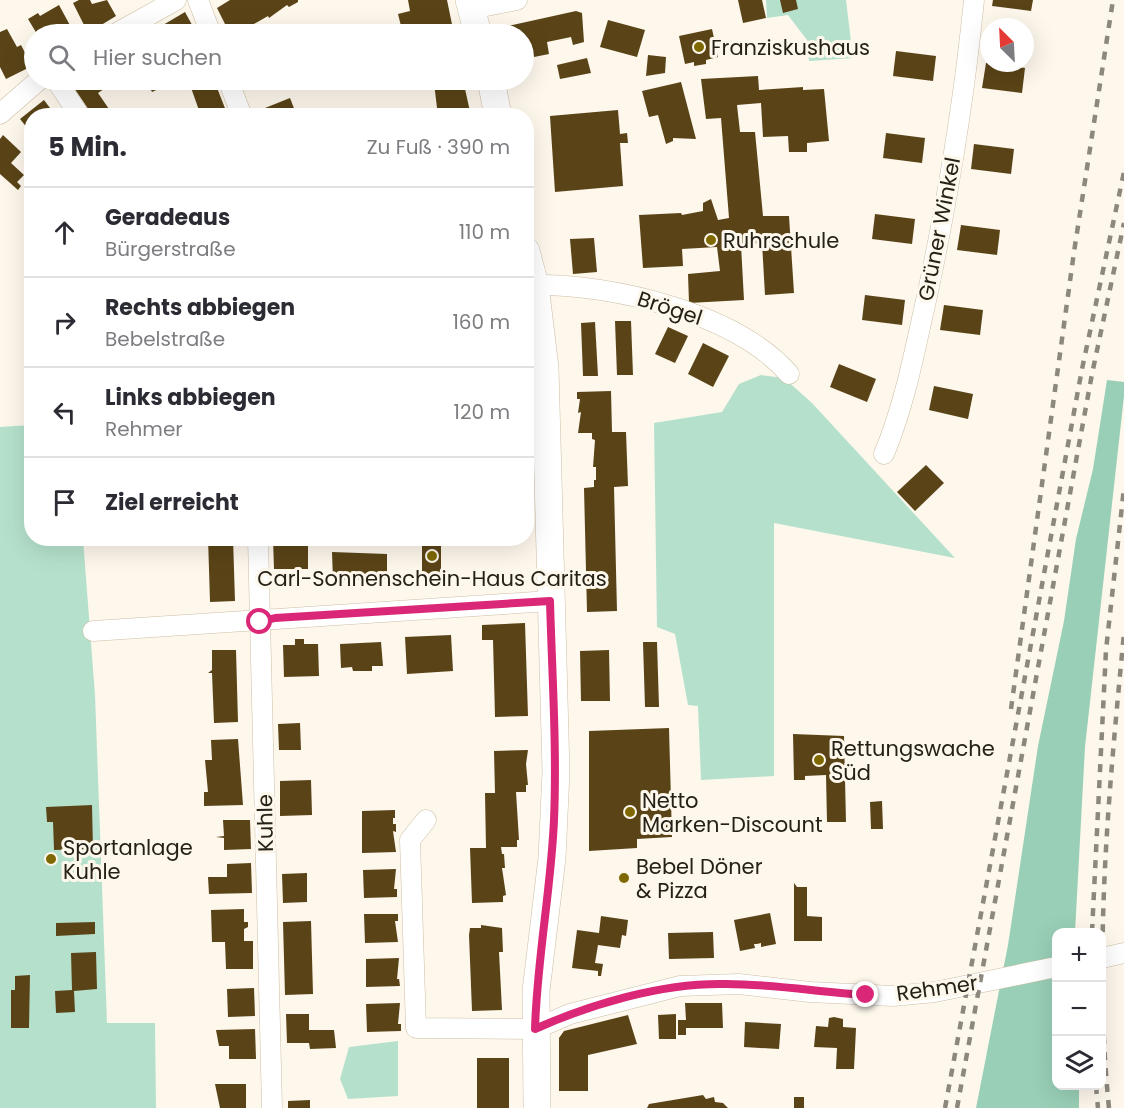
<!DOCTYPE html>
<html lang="de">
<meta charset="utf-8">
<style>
:root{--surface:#fff;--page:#f7f7f7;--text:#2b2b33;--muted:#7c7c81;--line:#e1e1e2}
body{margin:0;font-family:Poppins,sans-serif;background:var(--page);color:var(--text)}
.controls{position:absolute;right:18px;bottom:18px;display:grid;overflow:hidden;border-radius:12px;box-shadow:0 6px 24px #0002}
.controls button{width:54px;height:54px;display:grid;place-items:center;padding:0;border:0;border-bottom:2px solid var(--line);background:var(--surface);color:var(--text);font:30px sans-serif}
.compass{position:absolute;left:980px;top:18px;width:54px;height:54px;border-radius:50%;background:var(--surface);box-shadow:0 6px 24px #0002;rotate:336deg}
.stop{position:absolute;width:18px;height:18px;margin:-14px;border:4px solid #db2777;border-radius:50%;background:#fff}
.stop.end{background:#db2777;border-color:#fff;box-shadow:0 2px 6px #0008}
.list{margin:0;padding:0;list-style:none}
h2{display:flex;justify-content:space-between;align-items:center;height:78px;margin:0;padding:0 24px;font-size:26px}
h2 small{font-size:20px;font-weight:400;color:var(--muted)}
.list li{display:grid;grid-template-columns:39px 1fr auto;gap:18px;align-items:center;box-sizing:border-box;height:90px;padding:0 24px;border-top:2px solid var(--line)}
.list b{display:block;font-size:22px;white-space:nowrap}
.list p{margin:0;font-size:20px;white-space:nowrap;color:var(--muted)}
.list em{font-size:20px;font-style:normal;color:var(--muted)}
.icon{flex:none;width:33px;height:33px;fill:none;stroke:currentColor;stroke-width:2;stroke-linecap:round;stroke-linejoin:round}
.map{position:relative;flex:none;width:1124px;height:1108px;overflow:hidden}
.search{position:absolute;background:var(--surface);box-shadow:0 6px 24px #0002;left:24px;top:24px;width:510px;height:66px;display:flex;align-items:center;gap:15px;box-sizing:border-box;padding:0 21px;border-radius:33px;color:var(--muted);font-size:22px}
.panel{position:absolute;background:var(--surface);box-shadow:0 6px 24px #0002;left:24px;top:108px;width:510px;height:438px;border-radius:24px}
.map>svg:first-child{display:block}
</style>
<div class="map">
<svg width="1124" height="1108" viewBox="0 0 1124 1108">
<rect width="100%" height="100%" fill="#fdf7ec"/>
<g fill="#b5e1cc">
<polygon points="766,0 846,0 853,58 809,61 807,40 788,15 767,18"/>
<polygon points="761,375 784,378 812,403 955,558 774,523 774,776 701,780 698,706 688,705 675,634 657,627 654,423 722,412 739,384"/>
<polygon points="31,425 32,538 83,539 95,695 107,1023 155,1023 156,1108 0,1108 0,427"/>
<polygon points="398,1041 398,1096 348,1099 340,1079 349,1047"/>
</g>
<polygon fill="#99cfb6" points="1107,380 1124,382 1124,396 1085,747 1075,932 1056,932 1056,1086 1079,1086 1079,1108 976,1108 1008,945 1038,746 1064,621 1076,539 1093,469"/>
<g fill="#5a4417">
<polygon points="79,0 90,0 92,4 107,0 116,16 88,33 73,3"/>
<polygon points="230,0 298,0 298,2 289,7 287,5 269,18 268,16 236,34 230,34 217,8"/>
<polygon points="408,0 447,0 454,34 403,34 398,14 410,11"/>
<polygon points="738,0 762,0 766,18 743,23"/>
<polygon points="780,0 796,0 798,9 783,13"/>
<polygon points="993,0 1033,0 1031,11 992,6"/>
<polygon points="59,5 72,29 62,34 37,34 28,19 38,13 40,16"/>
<polygon points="576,11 582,13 584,42 573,45 571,37 547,42 549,54 524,59 524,34 509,34 508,26"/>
<polygon points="185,12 197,34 162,34 158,28"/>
<polygon points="608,20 645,30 637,57 600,47"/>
<polygon points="7,29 17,47 21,45 32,66 6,79 0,67 0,32"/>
<polygon points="712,29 718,57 706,60 706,64 694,66 694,62 685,64 679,36"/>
<polygon points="896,51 936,56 933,81 893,76"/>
<polygon points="648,55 666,57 665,73 646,76"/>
<polygon points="587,58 591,73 560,79 557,65"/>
<polygon points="986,63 1025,68 1022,93 982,88"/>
<polygon points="758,76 759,90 803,87 803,90 824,89 829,141 807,143 807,152 789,152 788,136 763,137 761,103 737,105 740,132 755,132 763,216 789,216 794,293 765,295 762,243 741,245 744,300 689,303 688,274 720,271 717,247 682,249 683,266 643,268 639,215 681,213 682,215 703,211 703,203 711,199 718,220 729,218 721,118 706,119 701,79"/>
<polygon points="74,80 106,80 110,85 98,93 111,112 107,116 93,116 70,82"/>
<polygon points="146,80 170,80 171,83 152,92"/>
<polygon points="197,80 214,80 228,116 201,116 189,82"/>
<polygon points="417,80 463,80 471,116 438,116 434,83 420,87"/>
<polygon points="681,82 696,139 673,138 673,141 666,144 658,115 649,117 642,91"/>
<polygon points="290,98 297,116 256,116 255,112"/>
<polygon points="44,100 56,116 32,116 32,134 20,119"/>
<polygon points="618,110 620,134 627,133 628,143 620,143 623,186 555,192 550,116"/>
<polygon points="886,133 925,138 922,163 883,158"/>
<polygon points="3,135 21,152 11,163 24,175 17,182 21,186 18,190 0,174 0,139"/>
<polygon points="974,144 1014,149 1011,174 971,169"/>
<polygon points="875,214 915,219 912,244 872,239"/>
<polygon points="961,225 1000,230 997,255 957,250"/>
<polygon points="594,238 597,272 573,274 570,239"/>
<polygon points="865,295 905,300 902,325 862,320"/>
<polygon points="944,305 983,310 980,335 940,330"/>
<polygon points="615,321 631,321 633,375 617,375"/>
<polygon points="595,322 598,376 583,376 581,323"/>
<polygon points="668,327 688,336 675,363 655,354"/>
<polygon points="703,343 729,356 713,387 688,374"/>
<polygon points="839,364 876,379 867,402 830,387"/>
<polygon points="934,386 973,394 968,419 929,410"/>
<polygon points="611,391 612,432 626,432 628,486 614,487 617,611 587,612 584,488 594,487 594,480 596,480 596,467 593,467 595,440 592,439 592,433 578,433 581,412 578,413 580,399 577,399 577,392"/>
<polygon points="926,465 944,483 915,511 897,492"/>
<polygon points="208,538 233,538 235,601 210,602"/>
<polygon points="273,538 308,538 308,569 274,569"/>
<polygon points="422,538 441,538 441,573 422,574"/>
<polygon points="332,552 387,554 387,579 333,580"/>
<polygon points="525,623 528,716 495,717 493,640 482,640 482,625"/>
<polygon points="451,635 453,671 407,674 405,637"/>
<polygon points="295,639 304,639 304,644 318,644 319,676 284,677 283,645 295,645"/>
<polygon points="381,642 383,666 372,666 372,671 353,671 352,667 341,668 340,644"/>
<polygon points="643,642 657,642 659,707 645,707"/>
<polygon points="212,650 236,650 238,722 214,723 212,673 208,673 212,670"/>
<polygon points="609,650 610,701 581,701 580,651"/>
<polygon points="300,723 301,750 279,750 278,724"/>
<polygon points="669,728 672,837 637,839 637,848 589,851 589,731"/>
<polygon points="793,734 844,736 846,822 827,822 826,775 805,776 805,780 794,780"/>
<polygon points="238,739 243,805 204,806 204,792 208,792 205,760 212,760 211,740"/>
<polygon points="528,750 526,764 528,785 526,785 526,792 516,792 519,840 517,840 517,847 501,847 502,854 504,854 505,868 502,868 506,895 503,896 503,902 472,903 470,848 486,848 485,793 495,793 494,751"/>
<polygon points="311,780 312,815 280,816 280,781"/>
<polygon points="882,801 883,829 871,829 870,802"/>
<polygon points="92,805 93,849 54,850 53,822 47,822 46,807"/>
<polygon points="395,810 395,818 393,818 393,824 396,824 396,832 393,831 396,852 362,853 362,811"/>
<polygon points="223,820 250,820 251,849 224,850 224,838 216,837 224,836"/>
<polygon points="251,863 252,893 209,894 208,877 227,877 227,864"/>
<polygon points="396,869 394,889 397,889 397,897 364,898 363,870"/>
<polygon points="307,873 307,902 283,903 282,874"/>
<polygon points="794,883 797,887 807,887 807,916 822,917 822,941 794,941"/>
<polygon points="244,909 244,922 248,922 248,927 244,929 244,941 253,941 253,969 226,969 225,942 212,942 211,910"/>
<polygon points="770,913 776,944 761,947 761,943 757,944 754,944 755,948 740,951 734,920"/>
<polygon points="364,914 398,914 398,921 395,921 398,942 365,943"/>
<polygon points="601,916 628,920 626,936 622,935 620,948 598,945 595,963 603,964 601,976 598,976 598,971 572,968 577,930 599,933"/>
<polygon points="311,921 313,994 285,995 283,922"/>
<polygon points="95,922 95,934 56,936 56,923"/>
<polygon points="481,925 502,928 503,952 499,952 502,1010 472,1011 469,935 470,928 481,928"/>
<polygon points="713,932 714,958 669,959 668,933"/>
<polygon points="96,952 97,989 74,991 75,1012 56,1013 55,991 72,990 71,953"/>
<polygon points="399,958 397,979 399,979 400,986 366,987 366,959"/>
<polygon points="30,975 29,1028 11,1028 11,990 15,990 15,976"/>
<polygon points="254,988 255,1016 228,1017 227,989"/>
<polygon points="400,1003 398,1024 401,1024 401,1031 367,1032 366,1004"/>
<polygon points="685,1003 722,1003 723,1028 686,1028 686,1035 678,1035 678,1020 686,1020"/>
<polygon points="286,1014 309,1014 309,1030 334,1030 336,1048 310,1049 309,1043 287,1043"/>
<polygon points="676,1014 676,1039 659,1039 658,1015"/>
<polygon points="628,1015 637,1044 588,1055 588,1091 559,1091 559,1038 564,1031"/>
<polygon points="834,1017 843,1019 843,1027 856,1028 854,1069 836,1069 837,1048 814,1047 816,1026 828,1027 829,1018"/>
<polygon points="745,1022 781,1024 779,1049 744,1047"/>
<polygon points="255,1029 256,1059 229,1059 229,1046 219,1046 216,1030"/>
<rect x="477" y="1058" width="32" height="50"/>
<polygon points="215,1084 246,1084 246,1108 220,1108"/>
<polygon points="703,1095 706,1099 714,1097 715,1102 723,1103 728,1108 647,1108 649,1104"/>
<rect x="794" y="1097" width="10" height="11"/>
<polygon points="310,1100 310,1108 288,1108 288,1101"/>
</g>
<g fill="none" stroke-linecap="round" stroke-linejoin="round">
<g stroke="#cdbfa5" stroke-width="21">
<g id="street">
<polyline points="198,0 211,34"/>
<polyline points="471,9 517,0"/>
<polyline points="115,34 176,0"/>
<polyline points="56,80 80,116"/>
<polyline points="228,80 242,116"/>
<polyline points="0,114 39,80"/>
<path d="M535 285C612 284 736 313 789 374"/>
<path d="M884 454C905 404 915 349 927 296 948 198 964 100 974 0"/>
<polyline points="258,538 272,1108"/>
<polyline points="93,631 550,601"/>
<polyline points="426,820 410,840 416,1028 535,1029 570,1014 680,986 739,984 810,992 893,996 935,992 1056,967"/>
<polyline points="1102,958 1124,953"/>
</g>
</g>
<g stroke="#cdbfa5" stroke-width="28">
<g id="secondary">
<polyline points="469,0 478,34"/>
<polyline points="491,80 498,116"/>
<polyline points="526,251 535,285 545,368 556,772 552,858 536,991 537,1108"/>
</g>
</g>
<use href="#street" stroke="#fff" stroke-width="20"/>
<use href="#secondary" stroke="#fff" stroke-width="27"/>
<g stroke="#8d887d" stroke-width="4.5" stroke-dasharray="8 8" stroke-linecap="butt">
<polyline points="1011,709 1074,252 1113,0"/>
<polyline points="1092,932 1106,650 1124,488"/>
<polyline points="1096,1086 1098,1108"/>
<polyline points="945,1108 1082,369 1124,172"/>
<polyline points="957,1108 1092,374 1124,223"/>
<path d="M1109 1108C1093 950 1109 790 1124 633"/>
</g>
</g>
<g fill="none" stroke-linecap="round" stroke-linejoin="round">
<path stroke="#db2777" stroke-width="8" d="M260 622 275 618 550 601C552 674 557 747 554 820 551 890 537 959 535 1029 591 1004 659 984 720 984 769 983 817 992 866 995"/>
</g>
<g fill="#7f6800" stroke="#fdf7ec" stroke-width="2">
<circle cx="699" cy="47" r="6"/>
<circle cx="711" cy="240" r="6"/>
<circle cx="432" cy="556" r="6"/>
<circle cx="819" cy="760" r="6"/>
<circle cx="630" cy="812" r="6"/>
<circle cx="51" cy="859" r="6"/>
<circle cx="624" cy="878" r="6"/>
</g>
<g text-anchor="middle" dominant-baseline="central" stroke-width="6" stroke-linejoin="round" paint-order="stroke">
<g font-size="21" fill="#262117" stroke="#fdf7ec" text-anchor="start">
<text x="711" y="47">Franziskushaus</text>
<text x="723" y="240">Ruhrschule</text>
<text x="432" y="578" text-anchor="middle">Carl-Sonnenschein-Haus Caritas</text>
<text x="831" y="748">Rettungswache<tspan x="831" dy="24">Süd</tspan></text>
<text x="642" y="800">Netto<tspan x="642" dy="24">Marken-Discount</tspan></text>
<text x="63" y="847">Sportanlage<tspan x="63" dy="24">Kuhle</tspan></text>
<text x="636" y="866">Bebel Döner<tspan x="636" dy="24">&amp; Pizza</tspan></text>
</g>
<g font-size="21" fill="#262117" stroke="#fdf7ec">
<text transform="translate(939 229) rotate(-79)">Grüner Winkel</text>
<text transform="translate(670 308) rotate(18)">Brögel</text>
<text transform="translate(265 823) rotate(-91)">Kuhle</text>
<text transform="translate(937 988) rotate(-8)">Rehmer</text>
</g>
</g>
</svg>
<div class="controls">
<button>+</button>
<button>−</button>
<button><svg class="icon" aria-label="layers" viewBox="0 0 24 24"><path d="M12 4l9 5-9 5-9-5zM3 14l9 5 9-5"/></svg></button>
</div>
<svg class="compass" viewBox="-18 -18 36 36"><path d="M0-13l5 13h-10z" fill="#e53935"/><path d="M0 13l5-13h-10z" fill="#7c7c81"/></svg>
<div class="stop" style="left:260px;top:622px"></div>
<div class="stop end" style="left:866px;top:995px"></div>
<div class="search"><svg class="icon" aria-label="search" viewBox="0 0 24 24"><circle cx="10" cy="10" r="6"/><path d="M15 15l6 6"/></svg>Hier suchen</div>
<section class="panel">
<h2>5 Min.<small>Zu Fuß · 390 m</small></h2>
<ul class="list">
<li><svg class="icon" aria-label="ahead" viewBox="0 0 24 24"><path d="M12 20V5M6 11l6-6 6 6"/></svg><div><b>Geradeaus</b><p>Bürgerstraße</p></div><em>110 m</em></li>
<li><svg class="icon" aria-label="right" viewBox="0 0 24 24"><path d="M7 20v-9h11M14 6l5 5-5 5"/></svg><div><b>Rechts abbiegen</b><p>Bebelstraße</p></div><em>160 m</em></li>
<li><svg class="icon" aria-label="left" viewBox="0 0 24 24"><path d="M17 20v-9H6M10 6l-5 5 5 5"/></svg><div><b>Links abbiegen</b><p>Rehmer</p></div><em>120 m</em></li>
<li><svg class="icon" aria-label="arrive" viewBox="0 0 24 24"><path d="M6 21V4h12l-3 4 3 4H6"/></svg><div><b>Ziel erreicht</b></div></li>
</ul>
</section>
</div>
